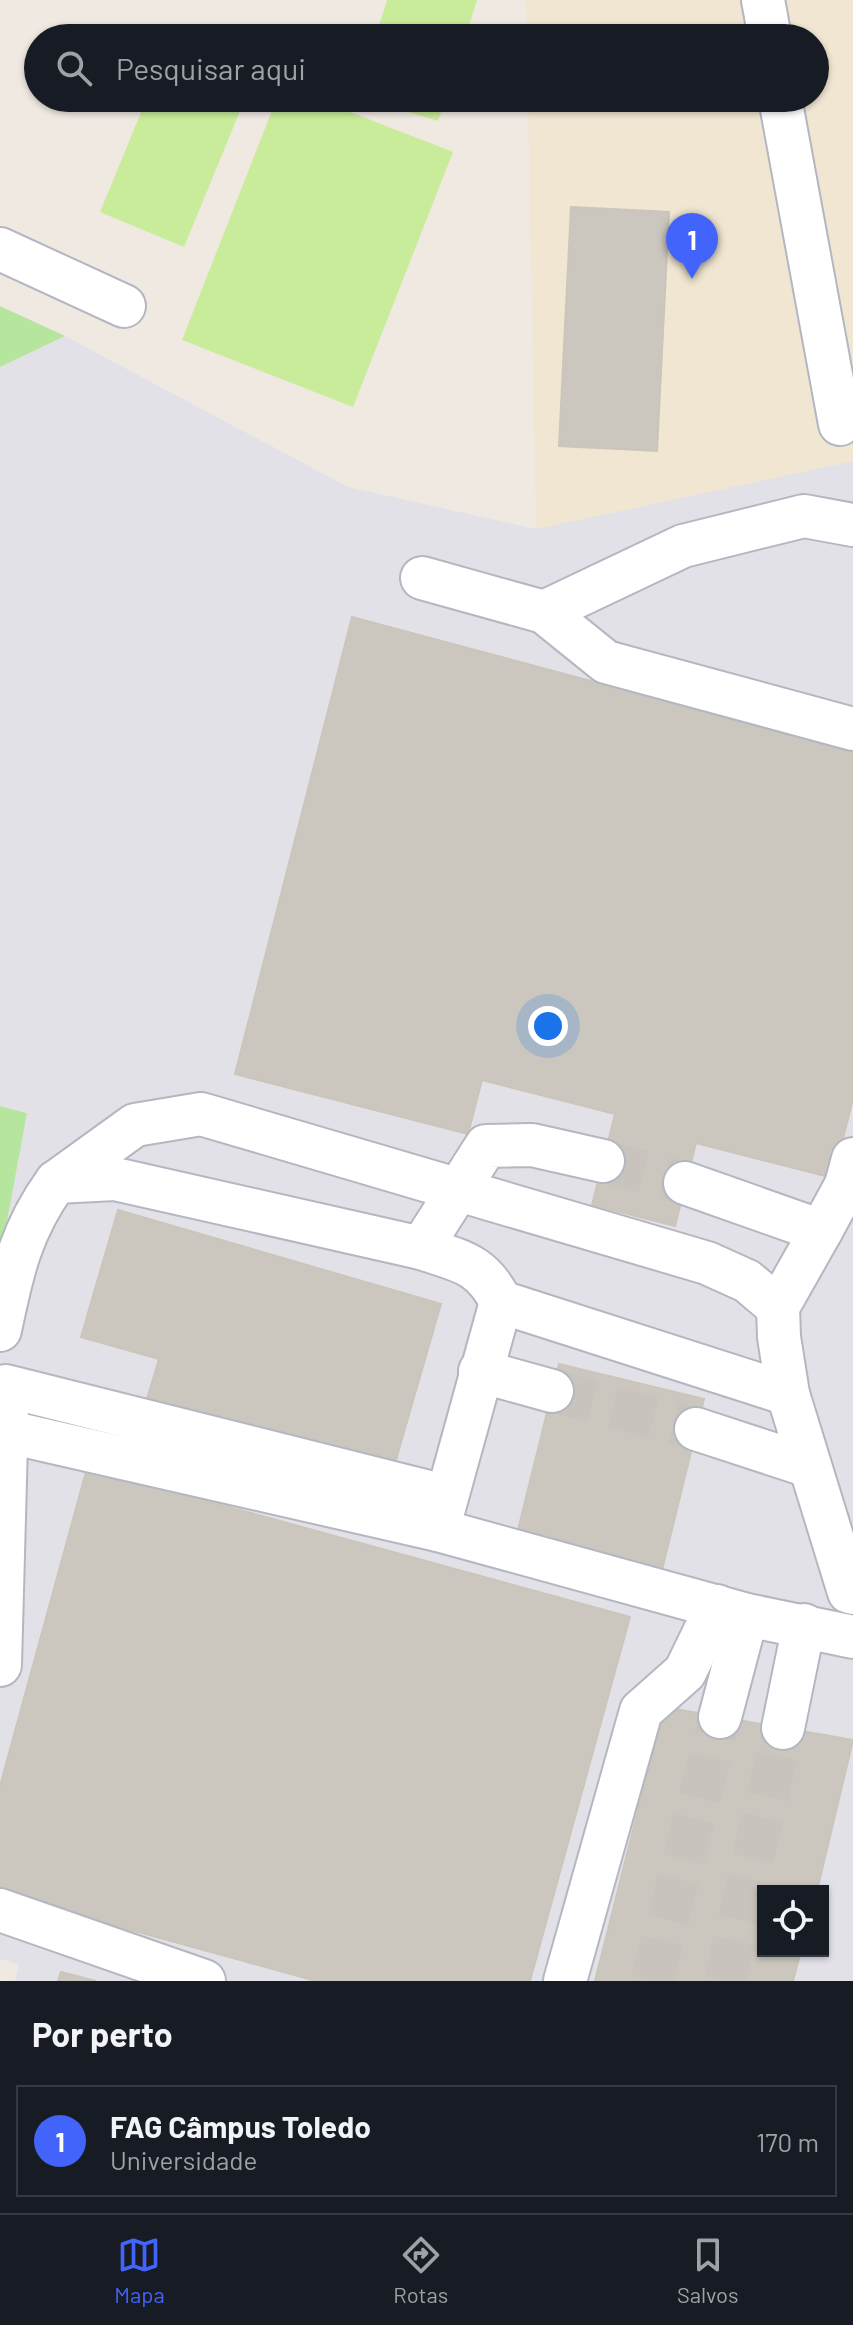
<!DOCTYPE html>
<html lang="pt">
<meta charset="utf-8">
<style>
:root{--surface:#171b24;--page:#242831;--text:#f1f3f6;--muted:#9ea1a6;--line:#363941;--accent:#4264fb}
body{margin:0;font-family:Barlow,sans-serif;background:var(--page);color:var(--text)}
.controls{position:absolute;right:24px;bottom:24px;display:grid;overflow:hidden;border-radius:0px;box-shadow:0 2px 6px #0004}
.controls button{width:72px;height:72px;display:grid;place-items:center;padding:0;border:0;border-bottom:2px solid var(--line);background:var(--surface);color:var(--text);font:40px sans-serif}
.you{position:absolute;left:548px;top:1026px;width:28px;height:28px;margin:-20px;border:6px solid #fff;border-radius:50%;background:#1a73e8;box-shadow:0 0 0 12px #1a73e833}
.badge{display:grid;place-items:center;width:52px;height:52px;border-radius:50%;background:var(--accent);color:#fff;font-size:26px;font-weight:700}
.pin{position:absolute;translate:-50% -66px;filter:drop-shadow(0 2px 4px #0008)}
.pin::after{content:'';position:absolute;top:42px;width:28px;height:24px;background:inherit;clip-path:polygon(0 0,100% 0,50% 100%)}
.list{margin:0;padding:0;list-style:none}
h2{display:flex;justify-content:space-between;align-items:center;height:104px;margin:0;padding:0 32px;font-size:34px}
h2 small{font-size:26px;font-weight:400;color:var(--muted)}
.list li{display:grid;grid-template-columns:52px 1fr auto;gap:24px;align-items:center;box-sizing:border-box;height:112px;margin:0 16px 16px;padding:0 16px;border:2px solid var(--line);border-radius:0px}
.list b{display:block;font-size:30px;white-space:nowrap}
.list p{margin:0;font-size:26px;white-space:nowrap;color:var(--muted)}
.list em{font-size:26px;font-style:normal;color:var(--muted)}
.icon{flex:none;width:44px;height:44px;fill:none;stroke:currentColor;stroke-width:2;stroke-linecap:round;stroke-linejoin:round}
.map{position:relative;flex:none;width:853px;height:1981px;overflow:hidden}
.search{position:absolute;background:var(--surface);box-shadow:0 2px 6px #0004;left:24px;right:24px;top:24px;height:88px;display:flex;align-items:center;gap:20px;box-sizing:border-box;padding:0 28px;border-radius:44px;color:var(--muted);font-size:30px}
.sheet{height:232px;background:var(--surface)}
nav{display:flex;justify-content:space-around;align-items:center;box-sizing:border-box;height:112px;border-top:2px solid var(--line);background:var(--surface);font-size:22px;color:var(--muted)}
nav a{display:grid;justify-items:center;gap:4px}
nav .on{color:var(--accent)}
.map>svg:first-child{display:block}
</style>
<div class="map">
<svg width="853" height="1981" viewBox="0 0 853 1981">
<rect width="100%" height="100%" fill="#efe9e1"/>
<path fill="#e3e1e8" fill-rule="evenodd" d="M65 336 348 487 536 529 853 461V1981H15L19 1964 0 1959V1259L27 1112 0 1106V367ZM763 1891H823V1951H763Z"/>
<polygon fill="#f0e6d1" points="526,0 853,0 853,461 536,529 528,98 815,98 815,38 527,38"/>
<g fill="#b6e59e">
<polygon points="0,306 65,336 0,367"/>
<polygon points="0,1106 27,1113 0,1259"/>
</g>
<g fill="#c9ec9a">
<polygon points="387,0 477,0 465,38 375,38"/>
<polygon points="147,98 208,98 240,111 184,247 100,212"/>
<polygon points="277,98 314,98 453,152 353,407 182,340"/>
<polygon points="364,98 446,98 438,121"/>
</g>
<g fill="#cbc7bf" stroke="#cbc5ba" stroke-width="2">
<polygon points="571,207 669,212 657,451 559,446"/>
<polygon points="352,617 853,751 853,1099 833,1178 696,1143 675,1226 592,1205 615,1114 482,1080 468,1134 235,1074"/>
<polygon points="118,1210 441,1304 393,1470 147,1399 159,1359 81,1337"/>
<polygon points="559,1364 704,1399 661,1574 516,1538"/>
<polygon points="87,1468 630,1617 530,1981 316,1981 0,1894 0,1786"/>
<polygon points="664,1707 853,1740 817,1891 763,1891 763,1951 801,1951 793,1981 595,1981"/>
<polygon points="61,1972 96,1981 58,1981"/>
</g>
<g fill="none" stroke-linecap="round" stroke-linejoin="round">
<g stroke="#c8c4bd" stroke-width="42" stroke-dasharray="42 21" stroke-linecap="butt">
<polyline points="603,1161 685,1183"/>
<polyline points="552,1391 696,1429"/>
<polyline points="652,1981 720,1717"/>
<polyline points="725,1981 783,1728"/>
</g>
<g stroke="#b4b7c1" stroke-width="46">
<g id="minor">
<polyline points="763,0 770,38"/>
<polyline points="780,98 840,424"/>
<polyline points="0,249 124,306"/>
<polyline points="422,578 544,612 606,662 853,729"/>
<polyline points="544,612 683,546 804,516 853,525"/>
<path d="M603 1161 532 1145 486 1146 421 1248C460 1261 482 1263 501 1302L788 1394"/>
<polyline points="56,1182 135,1125 201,1114 707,1263 747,1281 778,1307"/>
<polyline points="685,1183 821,1231 778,1307 779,1337 788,1394 849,1592 853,1593"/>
<polyline points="821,1231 846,1185 853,1159"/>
<polyline points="501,1302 438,1530 747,1615 853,1637"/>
<path d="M0 1330C12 1272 21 1230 56 1182L115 1179 421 1248"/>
<polyline points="480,1371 552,1391"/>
<polyline points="6,1386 445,1496"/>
<polyline points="696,1429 809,1466"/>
<polyline points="9,1432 438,1530"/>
<polyline points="0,1665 7,1407"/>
<polyline points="720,1717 747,1615"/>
<polyline points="783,1728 804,1625"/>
<polyline points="0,1910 204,1981"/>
<polyline points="565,1981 641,1711 685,1672 717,1606"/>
</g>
</g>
<use href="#minor" stroke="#fff" stroke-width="42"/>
</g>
</svg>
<div class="controls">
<button><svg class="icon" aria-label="locate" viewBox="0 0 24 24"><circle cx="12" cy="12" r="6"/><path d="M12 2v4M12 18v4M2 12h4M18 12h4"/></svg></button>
</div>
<div class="you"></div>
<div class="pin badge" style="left:692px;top:279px">1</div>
<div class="search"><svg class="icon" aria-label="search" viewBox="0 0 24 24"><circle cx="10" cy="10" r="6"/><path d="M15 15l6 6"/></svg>Pesquisar aqui</div>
</div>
<section class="sheet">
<h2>Por perto<small></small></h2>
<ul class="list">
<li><span class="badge">1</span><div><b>FAG Câmpus Toledo</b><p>Universidade</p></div><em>170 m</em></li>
</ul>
</section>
<nav>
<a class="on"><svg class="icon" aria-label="map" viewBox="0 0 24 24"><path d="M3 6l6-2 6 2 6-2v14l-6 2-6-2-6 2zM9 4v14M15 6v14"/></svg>Mapa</a>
<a><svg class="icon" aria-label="directions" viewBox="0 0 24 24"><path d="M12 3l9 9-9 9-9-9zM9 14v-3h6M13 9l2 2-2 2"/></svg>Rotas</a>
<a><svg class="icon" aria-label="saved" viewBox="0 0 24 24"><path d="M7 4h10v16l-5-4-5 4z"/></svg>Salvos</a>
</nav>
